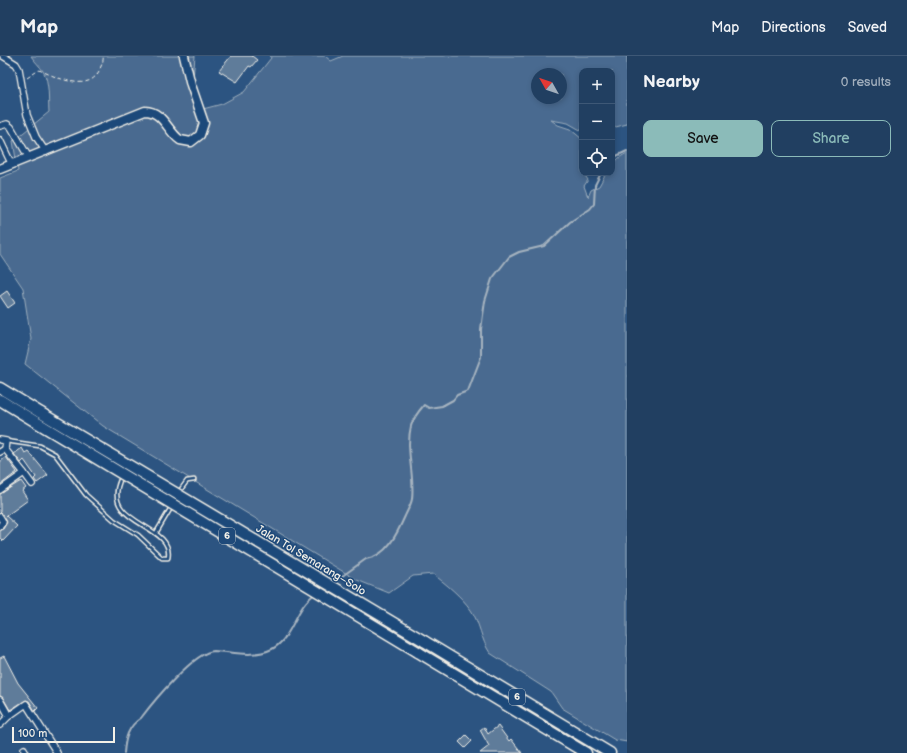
<!DOCTYPE html>
<meta charset="utf-8">
<style>
:root{--surface:#213f61;--page:#294667;--text:#f1f3f6;--muted:#a2afbd;--line:#3e5876;--accent:#8bbbb9}
body{margin:0;font-family:"Balsamiq Sans",sans-serif;background:var(--page);color:var(--text)}
.controls{position:absolute;right:12px;top:12px;display:grid;overflow:hidden;border-radius:8px;box-shadow:0 2px 6px #0003}
.controls button{width:36px;height:36px;display:grid;place-items:center;padding:0;border:0;border-bottom:1px solid var(--line);background:var(--surface);color:var(--text);font:20px sans-serif}
.compass{position:absolute;left:531px;top:12px;width:36px;height:36px;border-radius:50%;background:var(--surface);box-shadow:0 2px 6px #0003;rotate:310deg}
.scale{position:absolute;left:12px;bottom:10px;width:103px;box-sizing:border-box;padding-left:4px;border:2px solid #f4f1e8;border-top:0;font-size:11px;line-height:14px;white-space:nowrap;color:#f4f1e8;-webkit-text-stroke:3px #1f4a7a;paint-order:stroke}
.list{margin:0;padding:0;list-style:none}
h2{display:flex;justify-content:space-between;align-items:center;height:52px;margin:0;padding:0 16px;font-size:17px}
h2 small{font-size:13px;font-weight:400;color:var(--muted)}
.actions{display:flex;gap:8px;padding:12px 16px}
.actions a{flex:1;padding:9px 0;border:1px solid var(--accent);border-radius:8px;text-align:center;font-size:14px;color:var(--accent)}
.actions .main{background:var(--accent);color:#111}
.icon{flex:none;width:22px;height:22px;fill:none;stroke:currentColor;stroke-width:2;stroke-linecap:round;stroke-linejoin:round}
.map{position:relative;flex:none;width:627px;height:697px;overflow:hidden}
header{display:flex;align-items:center;gap:24px;box-sizing:border-box;height:56px;padding:0 20px;background:var(--surface);border-bottom:1px solid var(--line)}
header strong{font-size:19px}
nav{display:flex;gap:22px;margin-inline-start:auto;font-size:14px}
main{display:flex}
aside{flex:1;background:var(--surface)}
.map>svg:first-child{display:block}
</style>
<header>
<strong>Map</strong>
<nav><a>Map</a><a>Directions</a><a>Saved</a></nav>
</header>
<main>
<div class="map">
<svg width="627" height="697" viewBox="0 0 627 697">
<rect width="100%" height="100%" fill="#2c5481"/>
<filter id="ink" filterUnits="userSpaceOnUse"><feTurbulence type="fractalNoise" baseFrequency=".025" numOctaves="2"/><feDisplacementMap in="SourceGraphic" scale="8" xChannelSelector="R" yChannelSelector="G"/><feConvolveMatrix kernelMatrix="1 2 1 2 8 2 1 2 1" color-interpolation-filters="sRGB"/></filter>
<g filter="url(#ink)">
<path fill="#496b90" stroke="#9eaebc" fill-rule="evenodd" d="M31 0H195L192 35 203 53 222 48 244 36 271 2 270 0H325L331 5 343 0H627V68L612 72V15H582V75L568 67 551 64 558 69 570 73 582 83V117H586L584 118 588 124 584 130 588 141 591 134 599 130 606 117H612C612 106 618 102 627 97V686L615 684 562 652 551 636 490 597C481 584 480 567 471 554 461 540 446 528 433 518L413 520 389 537 357 524 103 370 25 308 31 283 23 232 0 198V122L18 115 13 85 49 56C48 43 50 27 43 15 40 10 35 6 31 0ZM537 18H561V42H537Z"/>
<g fill="none" stroke-linecap="round" stroke-linejoin="round">
<g stroke="#a7b4c0" stroke-width="2">
<polyline points="612,102 627,95"/>
<path d="M334 526 366 503C387 500 397 478 405 460 407 455 411 449 412 443 415 419 405 394 411 370 413 362 418 356 424 349L429 352 442 350 453 344 457 339 468 335 481 301V273L485 245 492 223 509 201 519 196 544 190 570 166 590 153 594 148 595 129 601 117"/>
<path d="M124 697C125 683 128 670 141 662 153 646 195 595 214 595 233 596 254 602 272 593 293 582 295 551 315 538"/>
</g>
</g>
<g fill="#5e7b9a" stroke="#f4f1e8">
<polygon points="231,0 252,0 257,4 251,11 249,10 237,26 219,15"/>
<polygon points="7,235 15,247 8,252 0,240"/>
<polygon points="22,392 25,397 28,395 48,419 37,427 34,423 36,421 24,404 21,407 14,398"/>
<polygon points="6,401 17,416 0,429 0,406"/>
<polygon points="21,425 26,432 22,435 28,444 6,460 17,470 3,485 0,482 0,474 3,473 7,466 0,456 0,438"/>
<polygon points="4,600 18,627 38,652 35,655 29,645 26,644 10,654 3,642 0,640 0,602"/>
<polygon points="498,670 509,685 511,683 522,697 480,697 489,690 480,674 484,671 488,678"/>
<polygon points="466,679 472,685 465,692 459,686"/>
</g>
<g fill="none" stroke-linecap="round" stroke-linejoin="round">
<g stroke="#f4f1e8" stroke-width="5.5">
<g id="lane">
<path d="M6 385 40 390 55 398 86 439 114 464 138 479 162 502H168C175 467 101 470 120 424"/>
<polyline points="179,436 187,425 194,424"/>
<polyline points="156,477 172,450"/>
</g>
</g>
<g stroke="#f4f1e8" stroke-width="8">
<g id="street">
<polyline points="3,0 16,8 19,13 27,59 36,81 46,96"/>
<polyline points="0,70 7,68 11,71 29,102"/>
<polyline points="0,84 12,109"/>
<polyline points="0,384 6,385 5,393 0,396"/>
<polyline points="24,417 32,428"/>
<polyline points="0,434 24,417 5,393"/>
<polyline points="0,461 3,466 0,470"/>
<polyline points="0,644 9,660 0,669"/>
<polyline points="9,660 26,648 57,697"/>
<polyline points="24,693 26,697"/>
</g>
</g>
<g stroke="#f4f1e8" stroke-width="11">
<path id="secondary" d="M0 113 145 55C163 55 168 76 180 84L191 86 200 79 204 67 191 29 184 0"/>
</g>
<g stroke="#f4f1e8" stroke-width="13">
<g id="highway">
<polyline points="0,332 41,357"/>
<polyline points="0,344 36,366"/>
<polyline points="424,585 610,697"/>
<polyline points="418,596 586,697"/>
</g>
</g>
<path stroke="#f4f1e8" stroke-width="1" stroke-dasharray="4 3" stroke-linecap="butt" d="M27 22 39 14C54 20 88 38 99 15 101 10 104 5 103 0"/>
<use href="#lane" stroke="#1f4a7a" stroke-width="2.5"/>
<use href="#street" stroke="#1f4a7a" stroke-width="5.5"/>
<use href="#secondary" stroke="#1f4a7a" stroke-width="8"/>
<use href="#highway" stroke="#1f4a7a" stroke-width="10"/>
<g stroke="#f4f1e8" stroke-width="13" stroke-linecap="butt">
<g id="highway-bridge">
<polyline points="41,357 424,585"/>
<polyline points="36,366 418,596"/>
</g>
</g>
<use href="#highway-bridge" stroke="#1f4a7a" stroke-width="10"/>
</g>
</g>
<g text-anchor="middle" dominant-baseline="central" stroke-width="3" stroke-linejoin="round" paint-order="stroke">
<g fill="#1f4a7a" stroke="#b4bfc7" stroke-width="1">
<rect x="219" y="472" width="16" height="16" rx="3"/>
<rect x="509" y="633" width="16" height="16" rx="3"/>
</g>
<g font-size="10" font-weight="bold" fill="#f4f1e8">
<text x="227" y="480">6</text>
<text x="517" y="641">6</text>
</g>
<g font-size="11" fill="#f4f1e8" stroke="#1f4a7a">
<text transform="translate(311 504) rotate(31)">Jalan Tol Semarang–Solo</text>
</g>
</g>
</svg>
<div class="controls">
<button>+</button>
<button>−</button>
<button><svg class="icon" aria-label="locate" viewBox="0 0 24 24"><circle cx="12" cy="12" r="6"/><path d="M12 2v4M12 18v4M2 12h4M18 12h4"/></svg></button>
</div>
<svg class="compass" viewBox="-18 -18 36 36"><path d="M0-13l5 13h-10z" fill="#e53935"/><path d="M0 13l5-13h-10z" fill="#a2afbd"/></svg>
<div class="scale">100 m</div>
</div>
<aside>
<h2>Nearby<small>0 results</small></h2>
<ul class="list">
</ul>
<div class="actions"><a class="main">Save</a><a>Share</a></div>
</aside>
</main>
